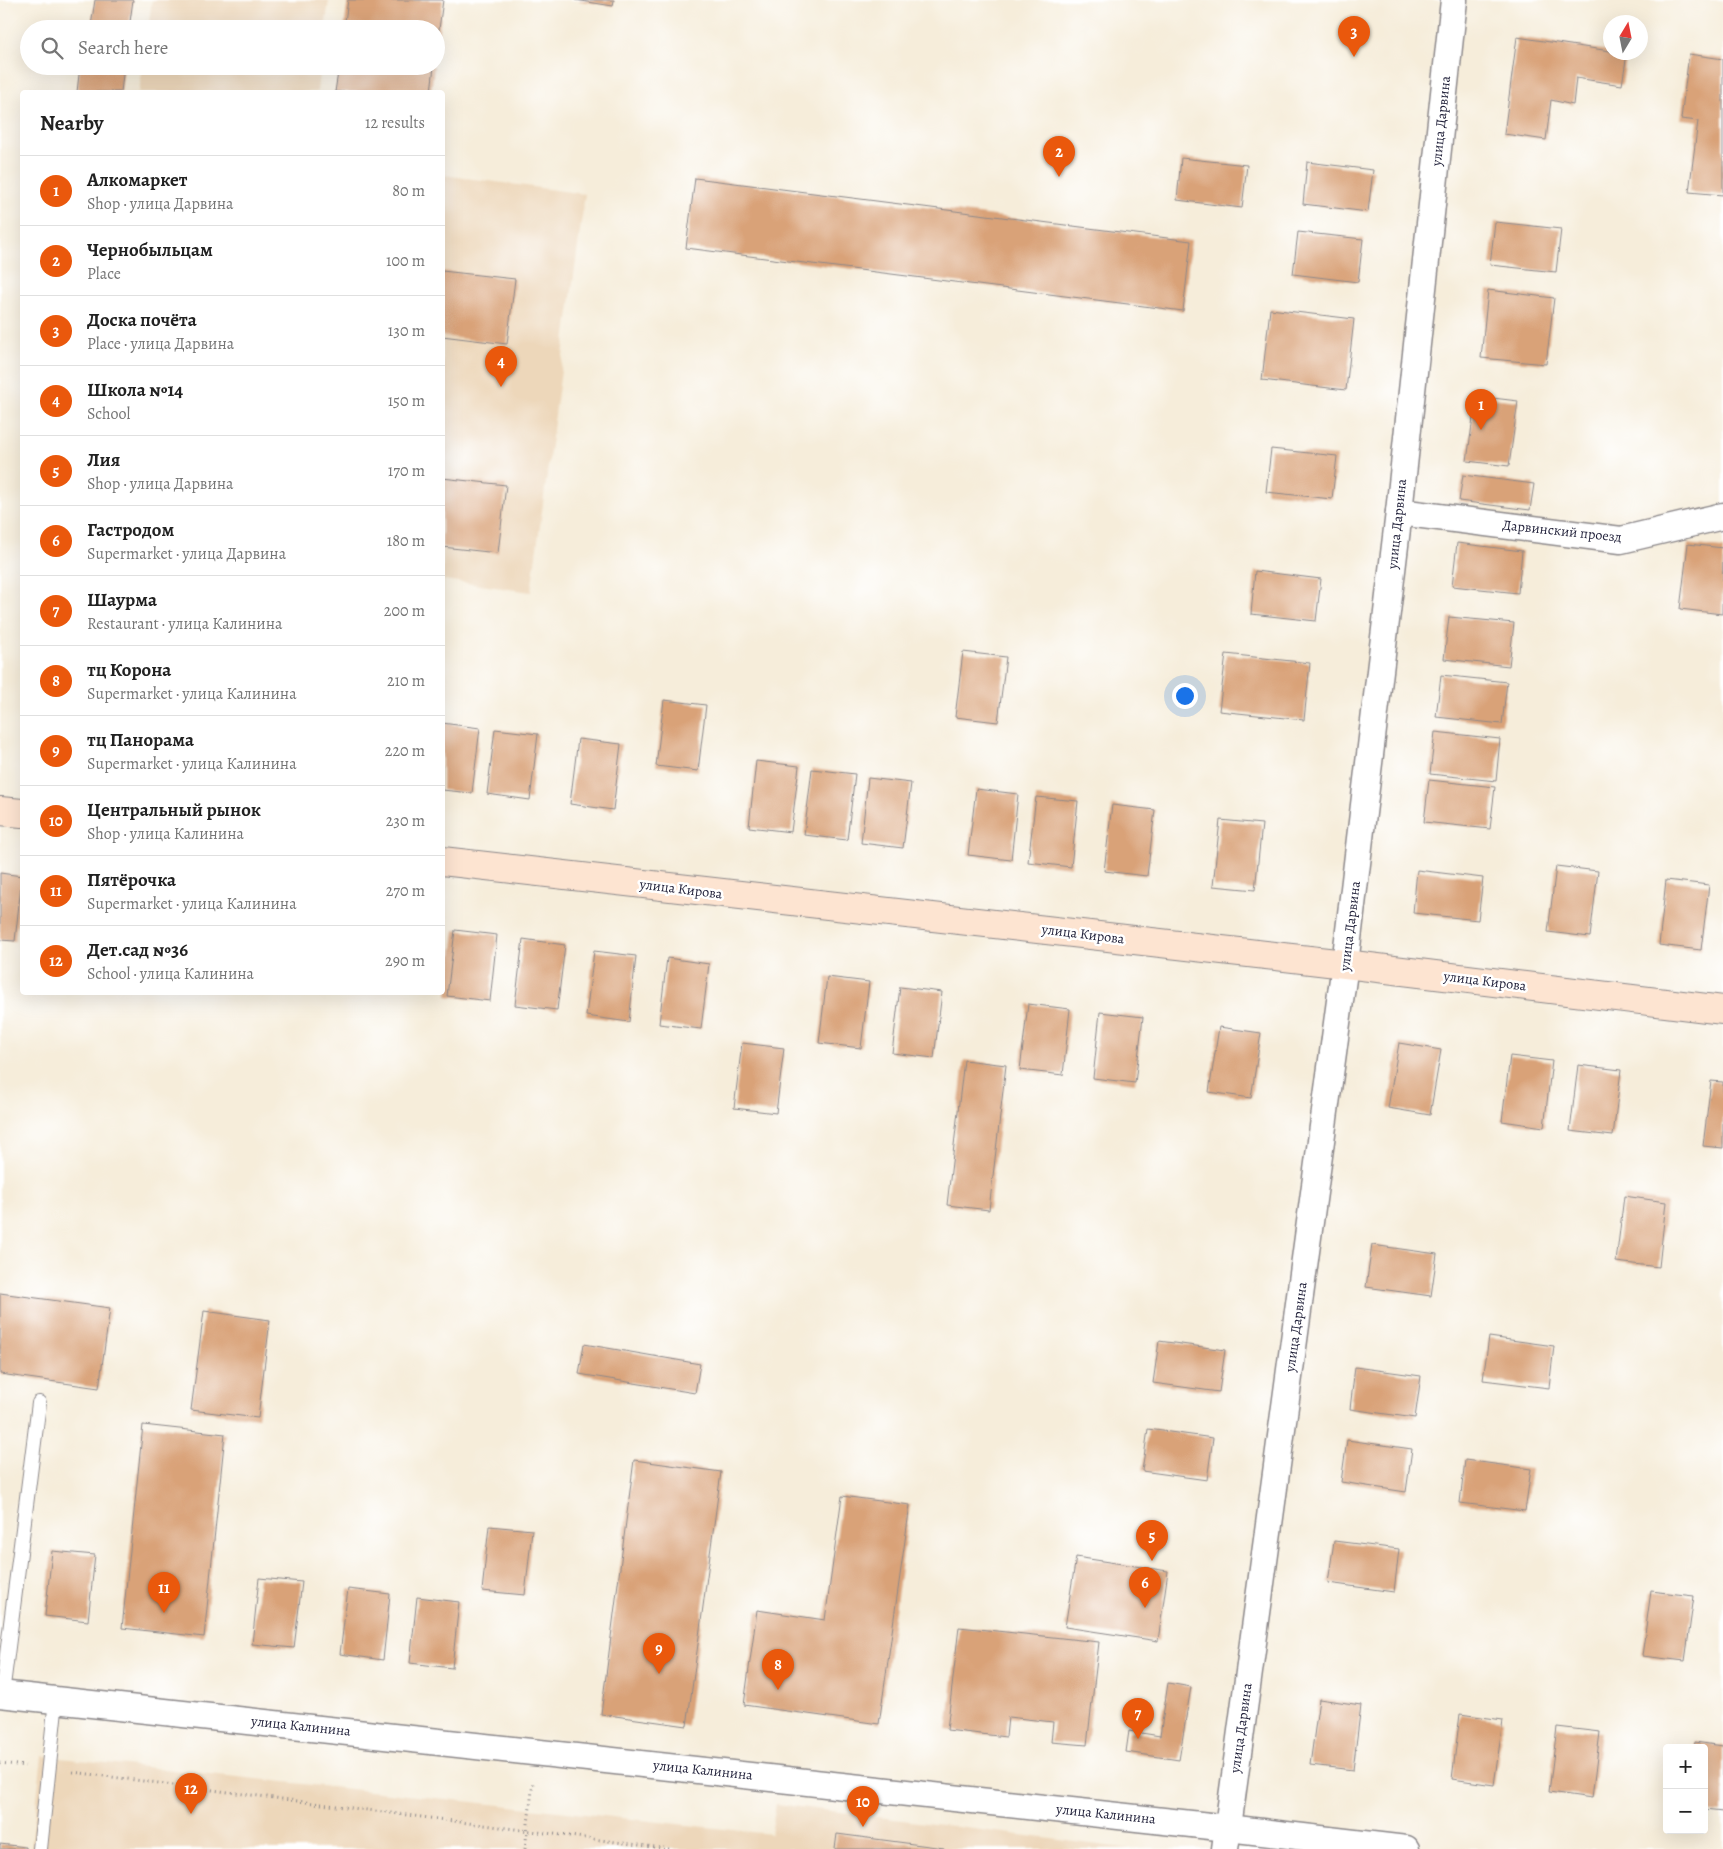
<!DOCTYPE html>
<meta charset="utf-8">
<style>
:root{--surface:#fff;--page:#f6f6f6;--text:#222;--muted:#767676;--line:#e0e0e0;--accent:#ea580c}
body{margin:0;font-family:Alegreya,serif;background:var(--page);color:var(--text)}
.controls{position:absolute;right:15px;bottom:15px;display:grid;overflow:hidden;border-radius:5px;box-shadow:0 5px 20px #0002}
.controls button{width:45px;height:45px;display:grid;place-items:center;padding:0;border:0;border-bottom:1px solid var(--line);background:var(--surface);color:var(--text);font:25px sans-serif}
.compass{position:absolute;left:1603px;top:15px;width:45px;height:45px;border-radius:50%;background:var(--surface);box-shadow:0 5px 20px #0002;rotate:10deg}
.you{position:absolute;left:1184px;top:695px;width:18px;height:18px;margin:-12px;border:4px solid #fff;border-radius:50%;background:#1a73e8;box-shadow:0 0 0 8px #1a73e833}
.badge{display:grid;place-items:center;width:32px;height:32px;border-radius:50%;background:var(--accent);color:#fff;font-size:16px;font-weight:700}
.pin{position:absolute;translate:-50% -41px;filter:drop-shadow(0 1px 2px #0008)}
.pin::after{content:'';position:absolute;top:26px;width:18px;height:15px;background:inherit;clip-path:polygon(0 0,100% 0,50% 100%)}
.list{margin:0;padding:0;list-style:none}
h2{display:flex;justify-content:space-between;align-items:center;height:65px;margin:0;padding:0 20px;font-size:21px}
h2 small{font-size:16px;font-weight:400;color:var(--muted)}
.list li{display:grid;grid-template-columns:32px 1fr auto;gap:15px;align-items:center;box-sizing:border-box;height:70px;padding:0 20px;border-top:1px solid var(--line)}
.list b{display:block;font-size:19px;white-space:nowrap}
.list p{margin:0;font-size:16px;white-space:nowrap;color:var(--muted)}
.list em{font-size:16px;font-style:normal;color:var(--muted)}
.icon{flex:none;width:28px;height:28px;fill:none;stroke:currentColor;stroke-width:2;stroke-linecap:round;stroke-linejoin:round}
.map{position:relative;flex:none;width:1723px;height:1849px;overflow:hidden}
.search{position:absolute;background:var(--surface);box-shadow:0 5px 20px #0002;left:20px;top:20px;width:425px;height:55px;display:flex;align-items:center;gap:12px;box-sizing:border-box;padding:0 18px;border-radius:28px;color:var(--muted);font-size:19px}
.panel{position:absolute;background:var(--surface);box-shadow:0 5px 20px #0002;left:20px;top:90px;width:425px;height:905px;border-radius:5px}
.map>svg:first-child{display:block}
</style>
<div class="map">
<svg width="1723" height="1849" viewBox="0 0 1723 1849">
<rect width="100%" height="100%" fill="#fff"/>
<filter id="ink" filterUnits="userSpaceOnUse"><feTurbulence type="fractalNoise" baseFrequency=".02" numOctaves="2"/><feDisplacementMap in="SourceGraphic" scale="10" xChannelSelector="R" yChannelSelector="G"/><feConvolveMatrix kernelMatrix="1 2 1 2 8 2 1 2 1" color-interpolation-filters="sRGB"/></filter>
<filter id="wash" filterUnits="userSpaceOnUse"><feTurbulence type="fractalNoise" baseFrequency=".0096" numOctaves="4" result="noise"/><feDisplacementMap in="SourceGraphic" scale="20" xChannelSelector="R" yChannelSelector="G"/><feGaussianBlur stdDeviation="1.12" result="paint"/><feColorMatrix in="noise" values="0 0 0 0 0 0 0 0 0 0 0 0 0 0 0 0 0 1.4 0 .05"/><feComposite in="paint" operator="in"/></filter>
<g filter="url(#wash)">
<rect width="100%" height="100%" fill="#f6edda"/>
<g fill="#edd7ba">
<polygon points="152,0 329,0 325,29 148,29"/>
<polygon points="143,66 320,66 317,92 139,92"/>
<polygon points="443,175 585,194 531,592 444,580 443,590"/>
<polygon points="42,1756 771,1834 776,1804 1131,1849 31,1849"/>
</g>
<g id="blocks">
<g fill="#d9a278">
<polygon points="95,0 133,0 129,29 91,26"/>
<polygon points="348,0 443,0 437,44 436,29 344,29"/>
<polygon points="575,0 614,0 613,6"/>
<polygon points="1517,37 1610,51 1610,52 1627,53 1622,85 1576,78 1573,105 1551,100 1546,140 1504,134"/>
<polygon points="1689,54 1723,59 1723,195 1689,192 1698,121 1681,119"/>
<polygon points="80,66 124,66 121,92 77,92"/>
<polygon points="339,66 434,66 431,92 335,92"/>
<polygon points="1181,158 1247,165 1242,208 1177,200"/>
<polygon points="1307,162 1373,170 1368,212 1303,204"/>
<polygon points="695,178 1191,241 1183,311 686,248"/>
<polygon points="1495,222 1561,229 1556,272 1490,265"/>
<polygon points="1298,232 1363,239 1358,282 1293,274"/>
<polygon points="442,271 515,279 507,344 442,336"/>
<polygon points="1488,290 1554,298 1546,364 1481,358"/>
<polygon points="1270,309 1354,319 1346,390 1262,380"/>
<polygon points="1476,396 1518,401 1509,466 1467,461"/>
<polygon points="1271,449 1337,456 1332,499 1266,492"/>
<polygon points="1463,475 1534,484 1530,510 1459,501"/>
<polygon points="442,478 506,485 498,553 442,547"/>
<polygon points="1457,543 1522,551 1518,593 1452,586"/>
<polygon points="1688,544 1723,548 1722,614 1680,609"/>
<polygon points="1255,571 1321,579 1316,621 1251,614"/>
<polygon points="1449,617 1514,623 1509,666 1444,659"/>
<polygon points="963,652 1006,657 998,722 955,717"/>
<polygon points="1226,654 1310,663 1304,720 1219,711"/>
<polygon points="1441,675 1507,682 1502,724 1436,717"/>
<polygon points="664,700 706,705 698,771 656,766"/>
<polygon points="442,723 480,728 472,793 442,790"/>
<polygon points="495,729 538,734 530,800 487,794"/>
<polygon points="1435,732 1500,739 1496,781 1430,774"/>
<polygon points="578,739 621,744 613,810 570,804"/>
<polygon points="756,761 799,766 791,832 749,827"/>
<polygon points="812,769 855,774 847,840 804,835"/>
<polygon points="868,778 911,783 903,848 861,843"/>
<polygon points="1429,780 1495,787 1490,829 1424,822"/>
<polygon points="976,789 1018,794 1011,860 968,855"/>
<polygon points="1036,797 1078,801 1071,867 1028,862"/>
<polygon points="1112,805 1155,810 1147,876 1104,871"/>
<polygon points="1220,820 1262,824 1255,890 1213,886"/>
<polygon points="1556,866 1598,871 1590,937 1548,932"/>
<polygon points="1417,870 1483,878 1478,920 1413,913"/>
<polygon points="0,873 22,876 15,941 0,940"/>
<polygon points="1666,880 1709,885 1701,950 1659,945"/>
<polygon points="455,930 497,935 490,1001 447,996"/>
<polygon points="523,939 565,945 557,1010 515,1005"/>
<polygon points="594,951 636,956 629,1022 586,1016"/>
<polygon points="667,958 709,964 701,1029 659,1024"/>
<polygon points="827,977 869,982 861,1048 819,1043"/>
<polygon points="900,987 942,992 934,1058 892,1053"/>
<polygon points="1028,1004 1070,1009 1063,1075 1020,1070"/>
<polygon points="1100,1012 1143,1017 1135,1083 1093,1078"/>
<polygon points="1219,1027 1261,1033 1251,1098 1209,1092"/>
<polygon points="742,1043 784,1048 776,1113 734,1108"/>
<polygon points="1399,1043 1441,1050 1430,1115 1388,1108"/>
<polygon points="1510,1056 1552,1061 1544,1127 1502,1121"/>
<polygon points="964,1060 1006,1065 989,1210 947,1205"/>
<polygon points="1578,1065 1621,1070 1613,1136 1570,1131"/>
<polygon points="1711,1081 1723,1082 1723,1148 1703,1146"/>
<polygon points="1624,1196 1666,1202 1659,1267 1616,1262"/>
<polygon points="1372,1245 1437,1254 1431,1296 1366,1287"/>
<polygon points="0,1293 110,1308 99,1388 0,1374"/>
<polygon points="204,1311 270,1320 258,1418 191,1410"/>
<polygon points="1489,1337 1554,1346 1549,1388 1483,1380"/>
<polygon points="1159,1341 1225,1350 1219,1392 1153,1383"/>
<polygon points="584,1344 700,1364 695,1393 579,1374"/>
<polygon points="1355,1367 1421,1376 1415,1418 1350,1409"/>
<polygon points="143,1425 225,1434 204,1637 122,1628"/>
<polygon points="1148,1429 1213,1438 1207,1480 1142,1471"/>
<polygon points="1347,1440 1412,1449 1406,1492 1341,1482"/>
<polygon points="634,1460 721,1472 687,1726 601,1714"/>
<polygon points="1465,1460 1531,1469 1525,1511 1460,1503"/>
<polygon points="842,1496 910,1505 879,1724 744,1705 757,1610 825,1620"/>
<polygon points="489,1526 532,1530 525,1595 482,1591"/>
<polygon points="1334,1541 1399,1549 1394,1592 1328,1583"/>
<polygon points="52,1551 95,1555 88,1621 45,1616"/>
<polygon points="1076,1557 1168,1571 1158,1641 1065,1627"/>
<polygon points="259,1578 302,1582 294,1648 252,1644"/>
<polygon points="348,1589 390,1594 383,1660 340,1654"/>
<polygon points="1651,1591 1694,1596 1685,1661 1642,1656"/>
<polygon points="417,1597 459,1602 452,1668 410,1663"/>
<polygon points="959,1627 1099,1642 1087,1745 1051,1742 1053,1722 1008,1717 1006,1737 947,1730"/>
<polygon points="1168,1683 1191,1687 1179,1760 1126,1752 1129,1731 1160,1736"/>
<polygon points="1319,1699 1361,1705 1353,1770 1310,1765"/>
<polygon points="1460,1714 1503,1720 1494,1785 1452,1779"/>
<polygon points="1557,1727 1600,1732 1592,1798 1549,1792"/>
<polygon points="1695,1742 1723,1746 1723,1812 1704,1810 1704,1748 1694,1748"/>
<polygon points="837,1834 944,1848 944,1849 835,1849"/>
<polygon points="0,1844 26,1847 26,1849 0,1849"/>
</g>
</g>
</g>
<g filter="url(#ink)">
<use href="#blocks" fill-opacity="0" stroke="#8c888a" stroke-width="1"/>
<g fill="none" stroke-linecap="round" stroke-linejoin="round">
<g stroke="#8c888a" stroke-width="16">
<g id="lane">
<polyline points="2,1694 39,1403"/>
<polyline points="40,1849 56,1700"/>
</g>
</g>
<g stroke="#8c888a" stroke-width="29">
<g id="street">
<polyline points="1399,512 1621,540 1723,516"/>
<polyline points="0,1694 1228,1828 1406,1849"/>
<polyline points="1225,1849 1345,964 1399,512 1454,0"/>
</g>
</g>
<g stroke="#8c888a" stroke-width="30">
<g id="secondary">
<polyline points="0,811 22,813"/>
<polyline points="442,861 1345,964 1723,1010"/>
</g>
</g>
<g stroke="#8c888a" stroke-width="3" stroke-dasharray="1 4" stroke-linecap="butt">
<polyline points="0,1763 25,1766"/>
<polyline points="73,1772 670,1849"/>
<polyline points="525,1849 533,1782"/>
</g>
<use href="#lane" stroke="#fff" stroke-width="14"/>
<use href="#street" stroke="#fff" stroke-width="26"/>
<use href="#secondary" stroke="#fde4d1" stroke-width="28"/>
</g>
</g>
<g text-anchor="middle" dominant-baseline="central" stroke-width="5" stroke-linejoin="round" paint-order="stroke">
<g font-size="14" fill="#22223b" stroke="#fff">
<text transform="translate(1441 121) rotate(-84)">улица Дарвина</text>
<text transform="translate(1397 524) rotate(-84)">улица Дарвина</text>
<text transform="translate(1562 531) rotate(6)">Дарвинский проезд</text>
<text transform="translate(681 889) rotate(7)">улица Кирова</text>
<text transform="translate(1350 926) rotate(-83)">улица Дарвина</text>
<text transform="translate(1083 934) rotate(7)">улица Кирова</text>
<text transform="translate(1485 981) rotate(7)">улица Кирова</text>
<text transform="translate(1296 1327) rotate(-82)">улица Дарвина</text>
<text transform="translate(301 1726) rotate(6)">улица Калинина</text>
<text transform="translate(1241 1728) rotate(-82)">улица Дарвина</text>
<text transform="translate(703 1770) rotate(6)">улица Калинина</text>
<text transform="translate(1106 1814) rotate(6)">улица Калинина</text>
</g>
</g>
</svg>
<div class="controls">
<button>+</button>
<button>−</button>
</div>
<svg class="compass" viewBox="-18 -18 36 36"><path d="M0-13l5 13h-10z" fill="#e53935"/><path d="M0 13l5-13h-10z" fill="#767676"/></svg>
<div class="you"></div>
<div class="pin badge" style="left:1481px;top:430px">1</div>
<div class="pin badge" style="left:1059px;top:177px">2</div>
<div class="pin badge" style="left:1354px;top:57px">3</div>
<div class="pin badge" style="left:501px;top:387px">4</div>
<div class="pin badge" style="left:1152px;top:1561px">5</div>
<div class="pin badge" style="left:1145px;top:1608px">6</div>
<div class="pin badge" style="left:1138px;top:1739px">7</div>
<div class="pin badge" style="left:778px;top:1690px">8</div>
<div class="pin badge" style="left:659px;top:1674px">9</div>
<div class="pin badge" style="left:863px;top:1827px">10</div>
<div class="pin badge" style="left:164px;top:1613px">11</div>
<div class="pin badge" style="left:191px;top:1814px">12</div>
<div class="search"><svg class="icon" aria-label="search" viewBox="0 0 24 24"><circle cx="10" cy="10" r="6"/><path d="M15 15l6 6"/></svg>Search here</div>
<section class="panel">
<h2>Nearby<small>12 results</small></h2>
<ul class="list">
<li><span class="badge">1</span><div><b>Алкомаркет</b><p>Shop · улица Дарвина</p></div><em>80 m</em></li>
<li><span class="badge">2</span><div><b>Чернобыльцам</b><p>Place</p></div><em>100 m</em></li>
<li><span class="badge">3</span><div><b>Доска почёта</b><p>Place · улица Дарвина</p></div><em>130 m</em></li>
<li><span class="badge">4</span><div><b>Школа №14</b><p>School</p></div><em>150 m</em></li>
<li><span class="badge">5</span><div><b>Лия</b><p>Shop · улица Дарвина</p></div><em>170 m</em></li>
<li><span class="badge">6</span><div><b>Гастродом</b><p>Supermarket · улица Дарвина</p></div><em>180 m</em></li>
<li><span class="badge">7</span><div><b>Шаурма</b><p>Restaurant · улица Калинина</p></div><em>200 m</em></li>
<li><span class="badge">8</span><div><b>тц Корона</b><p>Supermarket · улица Калинина</p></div><em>210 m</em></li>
<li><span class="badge">9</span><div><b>тц Панорама</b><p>Supermarket · улица Калинина</p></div><em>220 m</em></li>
<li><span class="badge">10</span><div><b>Центральный рынок</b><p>Shop · улица Калинина</p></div><em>230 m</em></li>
<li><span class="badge">11</span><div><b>Пятёрочка</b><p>Supermarket · улица Калинина</p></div><em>270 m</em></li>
<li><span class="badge">12</span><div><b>Дет.сад №36</b><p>School · улица Калинина</p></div><em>290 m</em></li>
</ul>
</section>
</div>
